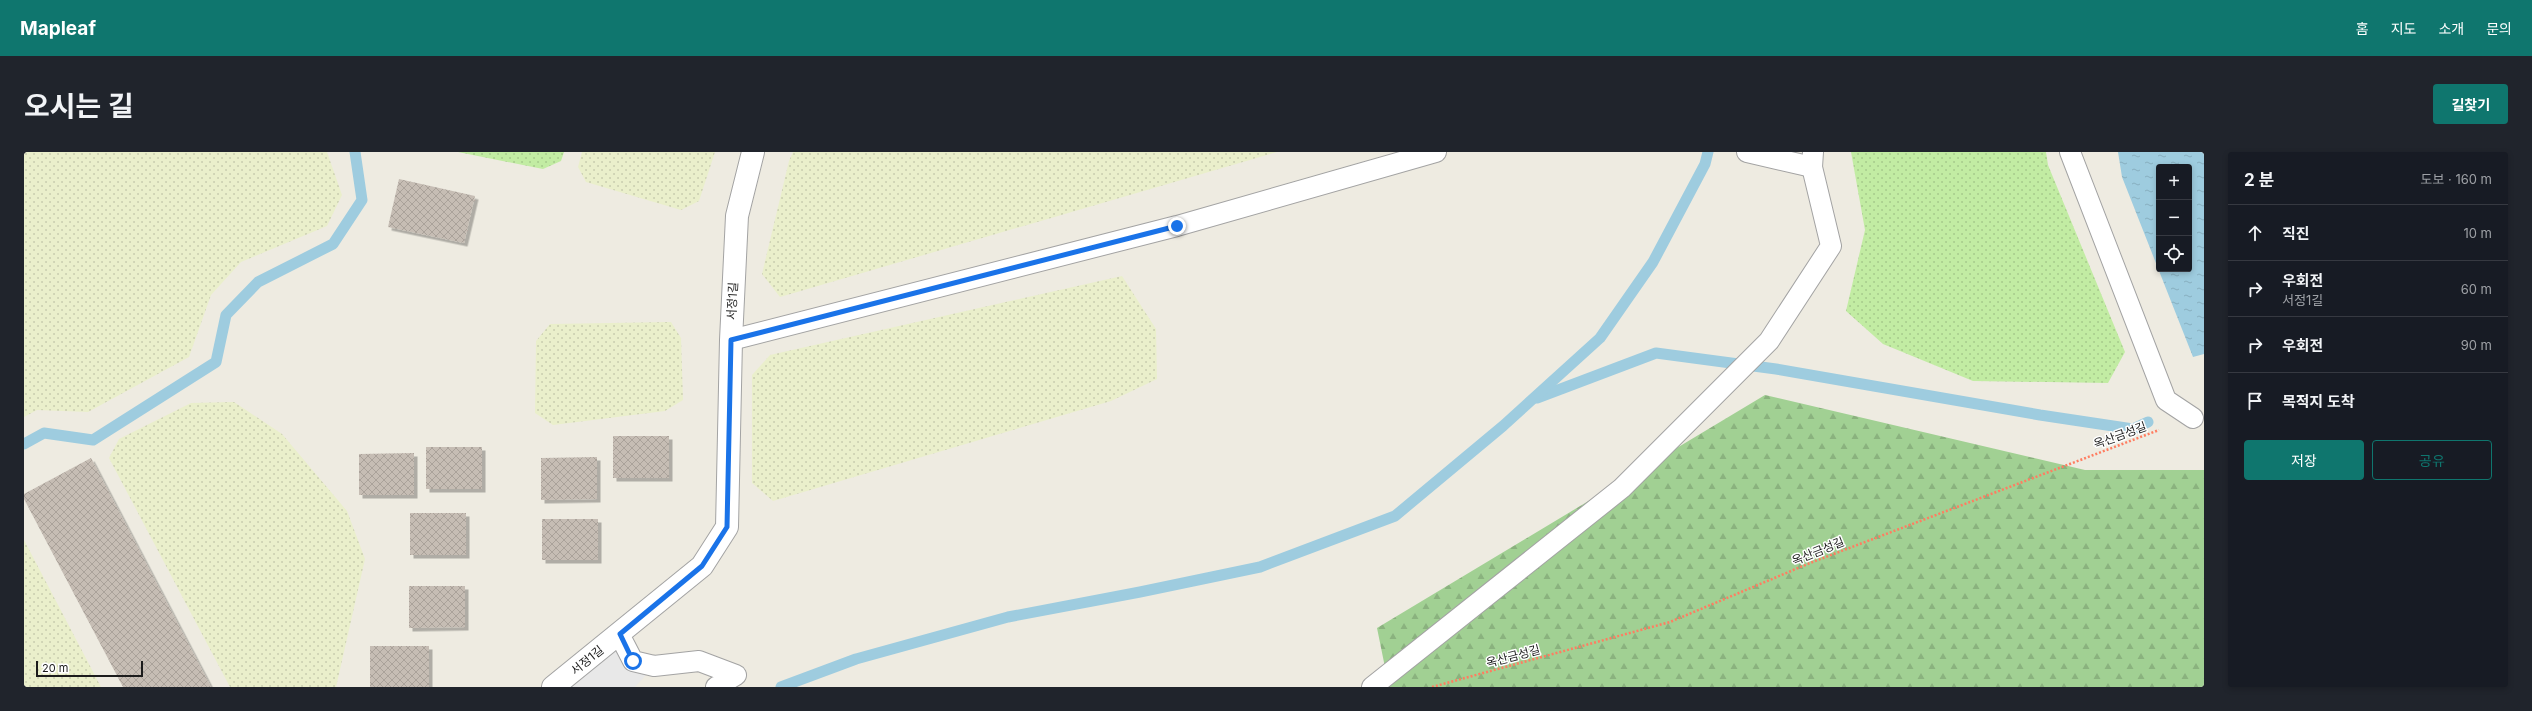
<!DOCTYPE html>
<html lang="ko">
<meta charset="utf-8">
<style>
:root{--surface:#171b24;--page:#20242c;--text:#f1f3f6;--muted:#9ea1a6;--line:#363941;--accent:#0f766e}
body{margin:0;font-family:Inter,"Noto Sans KR",sans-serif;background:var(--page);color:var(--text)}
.controls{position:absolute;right:12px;top:12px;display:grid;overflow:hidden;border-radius:4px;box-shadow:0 2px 6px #0003}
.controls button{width:36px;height:36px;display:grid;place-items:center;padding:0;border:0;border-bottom:1px solid var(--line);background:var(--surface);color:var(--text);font:20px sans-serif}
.scale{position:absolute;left:12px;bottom:10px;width:107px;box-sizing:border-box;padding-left:4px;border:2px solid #1c1c1c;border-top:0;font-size:11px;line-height:14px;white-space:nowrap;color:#1c1c1c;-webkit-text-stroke:3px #fff;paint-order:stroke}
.stop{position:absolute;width:12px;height:12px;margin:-9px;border:3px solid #1a73e8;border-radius:50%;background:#fff}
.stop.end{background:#1a73e8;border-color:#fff;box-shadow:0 1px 4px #0008}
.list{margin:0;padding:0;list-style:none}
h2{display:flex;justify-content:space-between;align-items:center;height:52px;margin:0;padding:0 16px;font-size:17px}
h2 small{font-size:13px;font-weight:400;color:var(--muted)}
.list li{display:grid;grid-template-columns:26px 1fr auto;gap:12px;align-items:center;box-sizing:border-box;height:56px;padding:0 16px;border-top:1px solid var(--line)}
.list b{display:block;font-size:15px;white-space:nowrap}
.list p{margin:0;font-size:13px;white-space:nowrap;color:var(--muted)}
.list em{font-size:13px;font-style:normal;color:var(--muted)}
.actions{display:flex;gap:8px;padding:12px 16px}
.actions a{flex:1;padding:9px 0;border:1px solid var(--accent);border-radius:4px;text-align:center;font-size:14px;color:var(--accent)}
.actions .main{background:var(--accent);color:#fff}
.icon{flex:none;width:22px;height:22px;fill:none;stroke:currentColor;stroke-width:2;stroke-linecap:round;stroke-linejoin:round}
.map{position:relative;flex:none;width:2180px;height:535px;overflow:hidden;border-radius:4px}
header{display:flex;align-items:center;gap:24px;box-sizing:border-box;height:56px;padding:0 20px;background:var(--accent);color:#fff}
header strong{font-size:19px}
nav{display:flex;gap:22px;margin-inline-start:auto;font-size:14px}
.intro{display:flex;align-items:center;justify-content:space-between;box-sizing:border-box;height:96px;padding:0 24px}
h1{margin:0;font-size:28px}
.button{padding:10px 18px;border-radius:4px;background:var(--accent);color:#fff;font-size:14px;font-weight:700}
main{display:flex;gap:24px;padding:0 24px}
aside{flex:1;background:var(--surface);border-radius:4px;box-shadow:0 2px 6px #0003}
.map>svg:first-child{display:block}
</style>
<header>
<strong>Mapleaf</strong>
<nav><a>홈</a><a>지도</a><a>소개</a><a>문의</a></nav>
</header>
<div class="intro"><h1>오시는 길</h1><a class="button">길찾기</a></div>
<main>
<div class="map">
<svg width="2180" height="535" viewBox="0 0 2180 535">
<defs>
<pattern id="farmland-dots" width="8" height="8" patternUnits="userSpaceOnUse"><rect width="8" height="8" fill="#eaefcb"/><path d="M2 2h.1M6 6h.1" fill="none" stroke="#c8ccae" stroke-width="1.8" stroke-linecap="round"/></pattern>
<pattern id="grass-dots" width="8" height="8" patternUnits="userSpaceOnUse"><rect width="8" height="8" fill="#c2eca3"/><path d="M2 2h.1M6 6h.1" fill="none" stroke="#a6ca8c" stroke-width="1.8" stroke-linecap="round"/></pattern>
<pattern id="forest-firs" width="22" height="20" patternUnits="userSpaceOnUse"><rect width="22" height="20" fill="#a1d093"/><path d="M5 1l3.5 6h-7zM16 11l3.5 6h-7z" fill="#8ab27e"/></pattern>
<pattern id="water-ripples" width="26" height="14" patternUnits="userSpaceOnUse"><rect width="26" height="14" fill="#9eccdf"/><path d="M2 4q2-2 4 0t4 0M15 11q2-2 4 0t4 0" fill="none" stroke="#88afbf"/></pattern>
<pattern id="building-cross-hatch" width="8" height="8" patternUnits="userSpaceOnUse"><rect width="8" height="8" fill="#c6bdb4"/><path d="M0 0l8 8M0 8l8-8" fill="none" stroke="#aaa29a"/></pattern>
<filter id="shadow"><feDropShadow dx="3.5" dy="3.5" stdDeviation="0" flood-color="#0004"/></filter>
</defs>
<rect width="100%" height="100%" fill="#eeebe1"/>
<g fill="url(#farmland-dots)">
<polygon points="0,0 303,0 318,43 303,74 217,110 187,143 165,205 64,260 13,258 0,265"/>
<polygon points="558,0 691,0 675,49 657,58 562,30 554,15"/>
<polygon points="769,0 1253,0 756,145 738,122 765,9"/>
<polygon points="1098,124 1132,177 1133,227 1087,249 749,349 728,331 728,223 746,203"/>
<polygon points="647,170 657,186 659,248 641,259 529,273 511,261 512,189 526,172"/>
<polygon points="210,250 258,282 323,359 341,407 312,535 206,535 85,306 95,287 167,251"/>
<polygon points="0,388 77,535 0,535"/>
</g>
<g fill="url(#grass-dots)">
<polygon points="434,0 540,0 537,9 519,17"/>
<polygon points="1827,0 2022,0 2024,13 2101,200 2084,231 1949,229 1859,192 1822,159 1841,78"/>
</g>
<polygon fill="url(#forest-firs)" points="1741,243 2061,318 2180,318 2180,535 1365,535 1353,476"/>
<polygon fill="#e8e8e8" points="595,482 630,514 611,535 529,535"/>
<path fill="url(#water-ripples)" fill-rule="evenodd" d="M2094 0H2180V202L2169 205 2098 25ZM2135 15H2165V117H2135Z"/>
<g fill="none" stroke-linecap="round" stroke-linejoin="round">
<g stroke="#9eccdf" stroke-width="11">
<polyline points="1513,246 1632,201 1752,217 2016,263 2109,277 2124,270"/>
<polyline points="0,292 20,281 69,288 192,210 202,163 234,130 309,92 338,48 331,0"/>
<polyline points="757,535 832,507 984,465 1116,440 1236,415 1371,364 1479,274 1576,186 1629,110 1681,12 1684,0"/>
</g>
</g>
<g fill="url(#building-cross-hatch)" filter="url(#shadow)">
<polygon points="375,27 451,44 440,91 364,75"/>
<rect x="589" y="284" width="56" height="42"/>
<rect x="402" y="295" width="56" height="42"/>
<polygon points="390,301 390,343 335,343 335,302"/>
<polygon points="573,305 573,347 517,348 517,306"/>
<polygon points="67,306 187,535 99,535 0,347 0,342"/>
<rect x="386" y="361" width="56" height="42"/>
<rect x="518" y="367" width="56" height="41"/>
<polygon points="385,434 441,434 441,475 385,476"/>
<rect x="346" y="494" width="59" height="41"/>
</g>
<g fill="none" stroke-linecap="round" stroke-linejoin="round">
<g stroke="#a3a3a3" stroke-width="22">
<g id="service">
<polyline points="1723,0 1788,15"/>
<polyline points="2046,0 2142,248 2169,266"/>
<polyline points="707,188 1153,74 1412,0"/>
<polyline points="595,482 609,509 630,514 675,509 712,523 692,535"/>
<polyline points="1348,535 1598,336 1745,189 1807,94 1788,15 1789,0"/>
</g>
</g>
<g stroke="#a3a3a3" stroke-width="24">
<polyline id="tertiary" points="529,535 678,414 703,375 707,188 713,64 729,0"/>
</g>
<polyline stroke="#ff7d61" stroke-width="2.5" stroke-dasharray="2 2" stroke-linecap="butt" points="1408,535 1646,470 1786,411 2135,278"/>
<use href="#service" stroke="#fff" stroke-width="20"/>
<use href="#tertiary" stroke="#fff" stroke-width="22"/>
</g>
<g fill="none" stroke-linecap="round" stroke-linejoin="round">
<polyline stroke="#1a73e8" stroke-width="5" points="609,509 596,482 678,414 703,375 707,188 1153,74"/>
</g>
<g text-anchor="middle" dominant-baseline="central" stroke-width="3" stroke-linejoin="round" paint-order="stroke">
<g font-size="12" fill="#1c1c1c" stroke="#fff">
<text transform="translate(708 149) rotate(-87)">서정1길</text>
<text transform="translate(2096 283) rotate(-20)">옥산금성길</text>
<text transform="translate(1794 399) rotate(-22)">옥산금성길</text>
<text transform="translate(1489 504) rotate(-15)">옥산금성길</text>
<text transform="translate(563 508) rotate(-39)">서정1길</text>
</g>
</g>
</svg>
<div class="controls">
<button>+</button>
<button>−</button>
<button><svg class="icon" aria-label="locate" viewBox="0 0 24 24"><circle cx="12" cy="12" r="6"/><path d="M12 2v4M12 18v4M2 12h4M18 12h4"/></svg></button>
</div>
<div class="scale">20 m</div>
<div class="stop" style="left:609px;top:509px"></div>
<div class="stop end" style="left:1153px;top:74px"></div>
</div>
<aside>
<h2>2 분<small>도보 · 160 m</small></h2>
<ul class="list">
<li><svg class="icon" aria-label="ahead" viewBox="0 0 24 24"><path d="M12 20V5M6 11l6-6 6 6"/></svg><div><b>직진</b></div><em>10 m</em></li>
<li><svg class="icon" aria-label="right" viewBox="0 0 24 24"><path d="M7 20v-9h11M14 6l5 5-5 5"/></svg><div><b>우회전</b><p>서정1길</p></div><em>60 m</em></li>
<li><svg class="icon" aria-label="right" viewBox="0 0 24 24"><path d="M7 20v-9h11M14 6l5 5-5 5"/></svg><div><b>우회전</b></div><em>90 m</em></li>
<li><svg class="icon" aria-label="arrive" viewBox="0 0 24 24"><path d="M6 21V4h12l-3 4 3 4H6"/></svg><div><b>목적지 도착</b></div></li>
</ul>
<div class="actions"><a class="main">저장</a><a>공유</a></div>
</aside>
</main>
